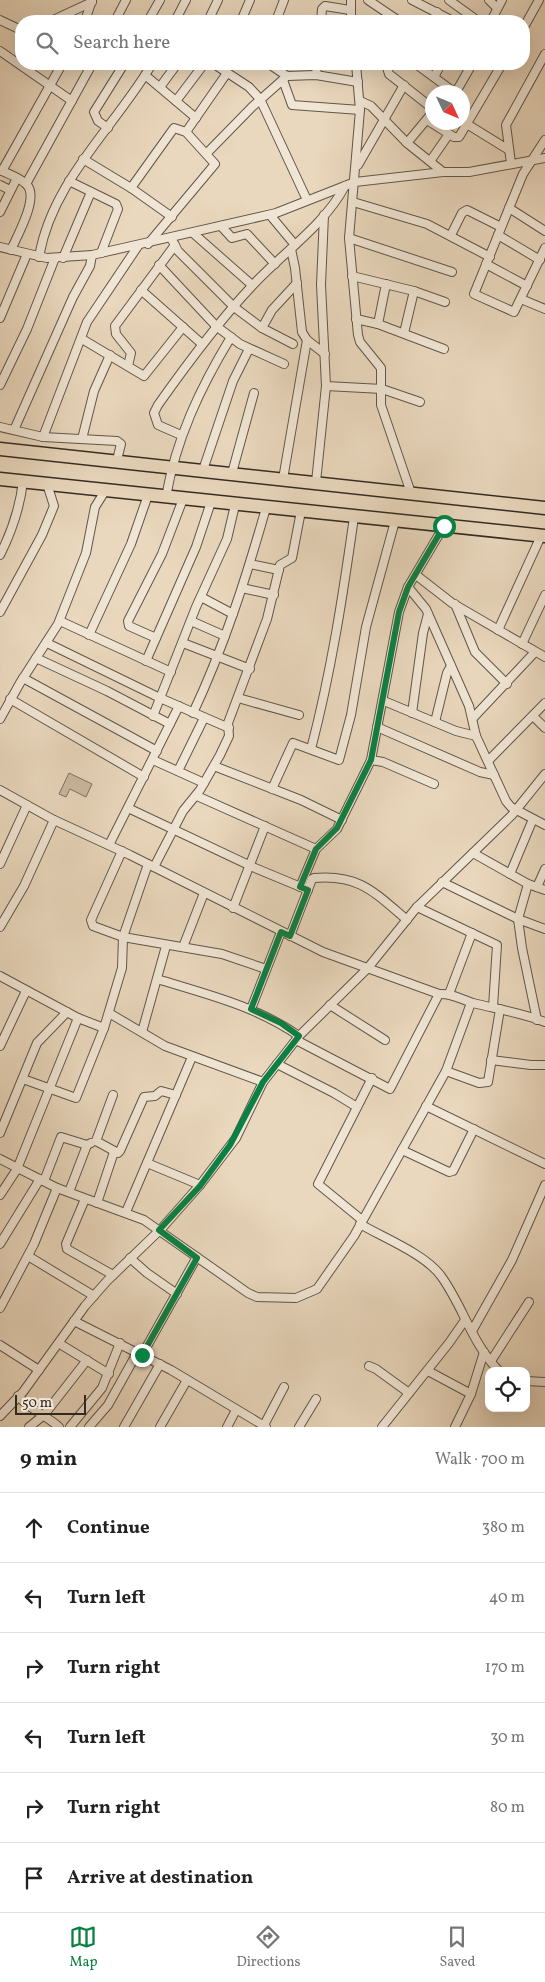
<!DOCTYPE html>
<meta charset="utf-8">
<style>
:root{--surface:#fff;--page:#f6f6f6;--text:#222;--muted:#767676;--line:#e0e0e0;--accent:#0b8043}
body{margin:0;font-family:Vollkorn,serif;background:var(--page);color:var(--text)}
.controls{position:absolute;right:15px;bottom:15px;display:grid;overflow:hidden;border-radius:10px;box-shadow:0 5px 20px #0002}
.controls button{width:45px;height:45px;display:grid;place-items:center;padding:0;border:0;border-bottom:1px solid var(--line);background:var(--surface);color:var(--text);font:25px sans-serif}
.compass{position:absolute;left:425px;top:85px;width:45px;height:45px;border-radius:50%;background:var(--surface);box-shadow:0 5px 20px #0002;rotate:134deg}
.scale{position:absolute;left:15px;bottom:12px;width:71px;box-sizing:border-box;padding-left:5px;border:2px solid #332b22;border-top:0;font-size:14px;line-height:18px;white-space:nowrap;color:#332b22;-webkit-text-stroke:4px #f1e6d5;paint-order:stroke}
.stop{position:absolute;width:15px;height:15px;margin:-11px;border:4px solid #0b8043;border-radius:50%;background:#fff}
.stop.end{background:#0b8043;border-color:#fff;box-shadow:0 1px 5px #0008}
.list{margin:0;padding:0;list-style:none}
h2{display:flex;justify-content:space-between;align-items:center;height:65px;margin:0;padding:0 20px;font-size:21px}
h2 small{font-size:16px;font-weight:400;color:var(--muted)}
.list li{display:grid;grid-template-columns:32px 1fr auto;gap:15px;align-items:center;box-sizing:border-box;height:70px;padding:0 20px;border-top:1px solid var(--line)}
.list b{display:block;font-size:19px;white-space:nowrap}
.list em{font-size:16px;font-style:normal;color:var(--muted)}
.icon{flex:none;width:28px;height:28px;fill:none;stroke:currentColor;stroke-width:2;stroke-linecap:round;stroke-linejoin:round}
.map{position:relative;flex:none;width:545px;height:1427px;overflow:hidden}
.search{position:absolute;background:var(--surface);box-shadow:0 5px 20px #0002;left:15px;right:15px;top:15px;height:55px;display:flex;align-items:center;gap:12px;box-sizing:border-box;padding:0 18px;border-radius:20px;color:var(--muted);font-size:19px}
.sheet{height:485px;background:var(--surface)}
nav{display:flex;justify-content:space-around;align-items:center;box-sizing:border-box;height:70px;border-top:1px solid var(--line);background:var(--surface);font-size:14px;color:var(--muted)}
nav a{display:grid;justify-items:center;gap:2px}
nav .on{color:var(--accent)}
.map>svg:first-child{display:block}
</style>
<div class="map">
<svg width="545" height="1427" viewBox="0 0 545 1427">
<rect width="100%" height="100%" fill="#ead8be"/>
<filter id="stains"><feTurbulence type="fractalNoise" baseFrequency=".004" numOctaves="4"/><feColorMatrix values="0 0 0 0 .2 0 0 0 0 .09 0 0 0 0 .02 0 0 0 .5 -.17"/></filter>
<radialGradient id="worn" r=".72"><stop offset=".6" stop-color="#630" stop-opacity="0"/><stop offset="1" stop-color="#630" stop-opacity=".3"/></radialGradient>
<polygon fill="#cbbba3" stroke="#7f7362" points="69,773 92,784 86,797 70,789 66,797 59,794"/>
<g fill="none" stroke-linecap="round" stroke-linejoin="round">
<g stroke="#615649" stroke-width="10">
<g id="minor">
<polyline points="368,0 399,21"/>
<polyline points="412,0 453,21"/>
<polyline points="449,0 478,21"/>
<polyline points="489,0 497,8"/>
<polyline points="0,20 21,30"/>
<polyline points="51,21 92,2"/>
<polyline points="85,21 92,0"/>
<polyline points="115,21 126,0"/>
<polyline points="148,21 160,0"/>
<polyline points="175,21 186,0"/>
<polyline points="208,21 218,0"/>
<polyline points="241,21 250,0"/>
<polyline points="276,21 284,0"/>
<polyline points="321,21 322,9 325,6 350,10"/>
<polyline points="351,21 351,0"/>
<polyline points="433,21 437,12"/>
<polyline points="491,21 502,0"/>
<polyline points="524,27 539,0"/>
<polyline points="0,51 72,101"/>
<polyline points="214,64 249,87 260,99 307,200"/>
<polyline points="269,64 287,76 316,75 358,82"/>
<polyline points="356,64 360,110 349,238 358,335 360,342 381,368 381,405 411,493"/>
<polyline points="386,64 389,74 432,108"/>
<polyline points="416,64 454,92"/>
<polyline points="145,75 196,118"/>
<polyline points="316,75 317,64"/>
<polyline points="434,77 441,64"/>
<polyline points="283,80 292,105 360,110"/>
<polyline points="160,87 177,64"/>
<polyline points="456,92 472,64"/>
<polyline points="176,101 204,64"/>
<polyline points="360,101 371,106 407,143 443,172"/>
<polyline points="427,120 454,137 459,137 502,64"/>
<polyline points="462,121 509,150"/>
<polyline points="108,128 98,121 94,112 124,64"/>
<polyline points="186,132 227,73"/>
<polyline points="545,140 523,174 474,294 514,312 545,248"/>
<polyline points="407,143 432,113"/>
<polyline points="207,153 252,107 287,76"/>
<polyline points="83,159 131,188 172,217"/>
<polyline points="431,160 449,134"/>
<polyline points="511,163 506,125 545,54"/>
<polyline points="358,165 404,85"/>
<path d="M0 170C8 174 21 178 27 185 39 198 17 236 11 250"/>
<polyline points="2,171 62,64"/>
<polyline points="69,181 116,204 118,209 101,253"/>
<polyline points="26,184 92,64"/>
<polyline points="0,185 10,190"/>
<polyline points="131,188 174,128 186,132 215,164 148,244"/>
<polyline points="353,202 427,224 490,257"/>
<polyline points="509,208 545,231"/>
<polyline points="0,212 17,178"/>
<polyline points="270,215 295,245"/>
<polyline points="221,226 232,238 247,234 275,264"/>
<polyline points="193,233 252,285"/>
<polyline points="451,235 462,213 467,210 501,227"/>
<polyline points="498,235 540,260"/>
<polyline points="171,238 178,251 234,307 262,328 293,344"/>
<polyline points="349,238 452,272"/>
<polyline points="0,247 47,258 92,255 276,213 355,182 443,172 469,172 545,158"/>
<polyline points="291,249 295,268 302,332 307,340 325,354"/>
<path d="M39 257C52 181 114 128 152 64"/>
<polyline points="63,258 91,192"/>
<polyline points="486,264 527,286"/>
<polyline points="159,265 216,326 240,344 284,364"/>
<polyline points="352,276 414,291 445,302"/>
<polyline points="141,290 202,344"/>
<polyline points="521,299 545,309"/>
<polyline points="0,318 27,254"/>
<polyline points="356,319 378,324 444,349"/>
<polyline points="378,324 386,284"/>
<polyline points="262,328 272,310 297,283"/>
<polyline points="404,333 414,291"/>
<polyline points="82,339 144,376 183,327"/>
<polyline points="128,366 131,353 116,334 115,326 175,245"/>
<polyline points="0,385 27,329 55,258"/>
<polyline points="326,386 382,389 420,402"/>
<polyline points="0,427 43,437 117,441 121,444 117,460"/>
<polyline points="14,430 73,297 90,266 92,255"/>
<path d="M181 435 158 425 154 413 158 405C187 364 217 323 252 286 282 253 323 227 345 186"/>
<polyline points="43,437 87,322 138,246"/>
<polyline points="82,439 94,391 110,355"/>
<polyline points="203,470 233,381 249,349"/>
<polyline points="232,473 254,393"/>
<polyline points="283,479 307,340"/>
<polyline points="316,482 326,386 321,285 324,215"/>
<path d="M166 497C176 439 200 388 231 337"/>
<path d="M0 555C12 531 20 508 23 481"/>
<polyline points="250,564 279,570"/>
<polyline points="416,575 452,603 545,657"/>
<polyline points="408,587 426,609 469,706 476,736 506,801 511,807 545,825"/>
<polyline points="242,588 274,595"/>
<polyline points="201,597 233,614"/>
<polyline points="455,604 475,652 507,684"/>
<polyline points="0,612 42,535 54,506 47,484"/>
<polyline points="60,621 171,672"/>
<polyline points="191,621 225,636"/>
<polyline points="498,630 541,536"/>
<polyline points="89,635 131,544 148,495"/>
<polyline points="156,638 129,626 128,621 162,554 183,499"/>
<polyline points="47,643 160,698 229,728"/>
<polyline points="183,643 250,669"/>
<polyline points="522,644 545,595"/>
<polyline points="36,658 107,691 170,724"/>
<polyline points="146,661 196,547 211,502"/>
<polyline points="23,678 157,751"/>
<polyline points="238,698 299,715"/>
<polyline points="10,699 144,777"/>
<polyline points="384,701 456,731 476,736"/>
<path d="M193 713C224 647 246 578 266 508"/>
<polyline points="412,713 423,633 428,614"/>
<polyline points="153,716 196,607 227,539 235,505"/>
<polyline points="533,716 545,728"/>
<polyline points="473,718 535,652"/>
<polyline points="0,719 20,683 58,624 86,553 95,507 105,491"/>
<polyline points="435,722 447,673 451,666"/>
<polyline points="377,727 480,772 494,775"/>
<path d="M311 749C331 673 343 595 354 517"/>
<polyline points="153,760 204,783"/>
<polyline points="371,760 383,762 434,784"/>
<polyline points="488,761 545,703"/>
<polyline points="214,766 301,800 342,820"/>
<polyline points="178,771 204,718"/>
<polyline points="272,789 293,743 339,760 351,715 366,627 395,521"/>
<path d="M0 790 54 820 130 855 323 952 439 994C452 993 460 999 473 1003 497 1009 522 1013 545 1022"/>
<polyline points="197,796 316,849"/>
<polyline points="128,808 255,868 308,890"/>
<polyline points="109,845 179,706"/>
<polyline points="122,851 91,920 93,926 123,937 222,954 266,969"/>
<polyline points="473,853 528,884 545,890"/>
<polyline points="0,864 27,805"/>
<polyline points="154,867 183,811 200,790 220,755 229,736 228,723 267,619 280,565 292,558 301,511"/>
<polyline points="510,874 533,819"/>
<polyline points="442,882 518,919 545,929"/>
<polyline points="528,884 518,919 522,948 537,1020"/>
<polyline points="300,887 316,849 337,829 371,760 399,612 408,587 444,526"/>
<polyline points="537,887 545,869"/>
<polyline points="417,907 497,945 493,1007"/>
<polyline points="233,908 265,826"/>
<polyline points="0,927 24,886 54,820"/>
<path d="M290 936 312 879 314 878C359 874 374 892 407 920"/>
<polyline points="183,947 204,893"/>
<polyline points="0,976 78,1018 104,1028 122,968 123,937 148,864"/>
<path d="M157 979C206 994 256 1006 299 1036"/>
<polyline points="449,994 472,933"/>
<polyline points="330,1005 385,1040"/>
<polyline points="251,1009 281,932"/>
<polyline points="109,1013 165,1046 263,1082"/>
<polyline points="142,1032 166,946"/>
<polyline points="296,1040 390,1089 439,994"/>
<polyline points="0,1046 26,991"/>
<polyline points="491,1060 531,1065 545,1065"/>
<polyline points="277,1064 334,1093 357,1107"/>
<polyline points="446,1071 479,1083 488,1082 500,1009"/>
<polyline points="23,1079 76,1098 104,1028"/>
<polyline points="113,1095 96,1141 118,1153 120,1151 144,1097 155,1096 161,1091 176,1095"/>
<polyline points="426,1106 545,1164"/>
<polyline points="0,1133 37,1043 67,1012"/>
<polyline points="402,1150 449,1172 453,1171 474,1129"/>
<polyline points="0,1159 57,1188 144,1220 248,1293 257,1297 296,1298 317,1289 354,1236 446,1071 471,1003"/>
<polyline points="147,1163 200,1185"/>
<polyline points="44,1181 61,1137 87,1145"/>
<polyline points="69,1192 87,1145 91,1143"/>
<polyline points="0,1195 17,1169 78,1018"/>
<polyline points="85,1199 66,1244 67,1249 113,1275"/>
<polyline points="97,1203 114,1152"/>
<polyline points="126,1212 192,1057"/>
<polyline points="362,1220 318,1184 372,1078"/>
<path d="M360 1224C384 1238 425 1254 441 1276 463 1306 472 1344 499 1371"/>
<polyline points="0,1244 40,1179"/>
<polyline points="28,1256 94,1296"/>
<polyline points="130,1258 147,1273 177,1294"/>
<polyline points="0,1308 34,1244 57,1188"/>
<polyline points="74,1321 171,1370 266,1427"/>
<polyline points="472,1331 512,1260 545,1185"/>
<polyline points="60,1344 109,1374"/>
<polyline points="0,1345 39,1370"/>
<polyline points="142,1355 197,1257"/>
<polyline points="491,1361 529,1302"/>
<polyline points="369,1366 376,1369 409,1393"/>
<polyline points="428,1371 471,1394"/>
<polyline points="526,1381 545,1382"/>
<path d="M18 1396C30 1409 45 1415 59 1427"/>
<polyline points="0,1416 23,1392 85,1306 107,1281 162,1228 200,1185 236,1138 263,1082 299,1036 367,969 417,907 512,815 545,774"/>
<polyline points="29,1427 44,1415 87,1360"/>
<polyline points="70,1427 102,1388 120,1343"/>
<polyline points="89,1427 108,1405 137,1353"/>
<polyline points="124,1427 160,1364"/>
<polyline points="160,1427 187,1380"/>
<polyline points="227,1427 236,1410"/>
<polyline points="263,1427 284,1387"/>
<polyline points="299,1427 316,1399"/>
<polyline points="382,1427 449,1343 465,1320"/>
<polyline points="455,1427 471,1394 484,1352"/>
</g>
</g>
<g stroke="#332b22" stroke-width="15">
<g id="primary">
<polyline points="0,449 545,508"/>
<polyline points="0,479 545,536"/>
</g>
</g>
<use href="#minor" stroke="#f1e6d5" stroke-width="8"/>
<use href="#primary" stroke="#ead8be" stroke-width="12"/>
</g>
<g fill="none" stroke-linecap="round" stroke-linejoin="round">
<polyline stroke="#0b8043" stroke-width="6" points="142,1355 197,1258 159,1230 200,1186 230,1145 263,1082 299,1036 281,1023 251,1009 281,932 290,936 308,890 300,887 316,849 337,828 371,760 399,612 408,587 444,526"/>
</g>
<rect width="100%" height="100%" filter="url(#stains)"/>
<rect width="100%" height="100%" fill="url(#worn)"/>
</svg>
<div class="controls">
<button><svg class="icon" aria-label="locate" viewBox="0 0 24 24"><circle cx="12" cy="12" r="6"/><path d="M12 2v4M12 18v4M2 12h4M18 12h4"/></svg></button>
</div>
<svg class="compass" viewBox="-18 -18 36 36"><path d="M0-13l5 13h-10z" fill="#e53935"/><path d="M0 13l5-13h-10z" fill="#767676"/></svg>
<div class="scale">50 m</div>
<div class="stop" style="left:444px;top:526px"></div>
<div class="stop end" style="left:142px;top:1355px"></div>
<div class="search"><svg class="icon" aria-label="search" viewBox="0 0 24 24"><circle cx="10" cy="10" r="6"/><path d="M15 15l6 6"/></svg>Search here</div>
</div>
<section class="sheet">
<h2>9 min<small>Walk · 700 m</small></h2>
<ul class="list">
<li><svg class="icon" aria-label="ahead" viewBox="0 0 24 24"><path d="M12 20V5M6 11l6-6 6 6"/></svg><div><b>Continue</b></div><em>380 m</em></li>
<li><svg class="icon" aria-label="left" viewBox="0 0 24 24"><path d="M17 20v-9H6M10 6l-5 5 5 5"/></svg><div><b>Turn left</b></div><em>40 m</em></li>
<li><svg class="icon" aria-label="right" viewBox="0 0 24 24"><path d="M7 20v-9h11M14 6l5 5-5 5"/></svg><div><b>Turn right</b></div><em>170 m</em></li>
<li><svg class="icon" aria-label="left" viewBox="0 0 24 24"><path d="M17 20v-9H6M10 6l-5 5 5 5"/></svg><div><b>Turn left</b></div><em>30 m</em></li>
<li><svg class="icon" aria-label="right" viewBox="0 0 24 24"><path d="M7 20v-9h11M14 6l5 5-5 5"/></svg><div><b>Turn right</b></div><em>80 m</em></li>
<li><svg class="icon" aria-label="arrive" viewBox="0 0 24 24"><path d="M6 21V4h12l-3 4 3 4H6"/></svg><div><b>Arrive at destination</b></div></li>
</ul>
</section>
<nav>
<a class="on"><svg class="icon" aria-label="map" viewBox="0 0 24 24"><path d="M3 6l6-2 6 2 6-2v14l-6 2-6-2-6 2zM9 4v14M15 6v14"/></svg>Map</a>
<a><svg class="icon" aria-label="directions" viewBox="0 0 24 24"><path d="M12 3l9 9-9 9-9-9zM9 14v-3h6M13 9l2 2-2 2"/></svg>Directions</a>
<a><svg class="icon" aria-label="saved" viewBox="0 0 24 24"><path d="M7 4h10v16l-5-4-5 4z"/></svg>Saved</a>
</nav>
